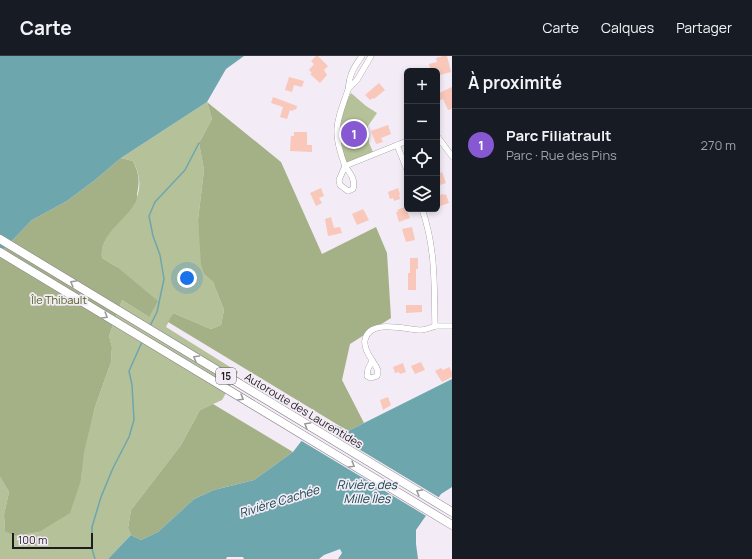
<!DOCTYPE html>
<html lang="fr">
<meta charset="utf-8">
<style>
:root{--surface:#171b24;--page:#20242c;--text:#f1f3f6;--muted:#9ea1a6;--line:#363941;--accent:#8658d2}
body{margin:0;font-family:Manrope,sans-serif;background:var(--page);color:var(--text)}
.controls{position:absolute;right:12px;top:12px;display:grid;overflow:hidden;border-radius:6px;box-shadow:0 2px 6px #0003}
.controls button{width:36px;height:36px;display:grid;place-items:center;padding:0;border:0;border-bottom:1px solid var(--line);background:var(--surface);color:var(--text);font:20px sans-serif}
.scale{position:absolute;left:12px;bottom:10px;width:81px;box-sizing:border-box;padding-left:4px;border:2px solid #1f1c1f;border-top:0;font-size:11px;line-height:14px;white-space:nowrap;color:#1f1c1f;-webkit-text-stroke:3px #f3ebf5;paint-order:stroke}
.you{position:absolute;left:187px;top:222px;width:14px;height:14px;margin:-10px;border:3px solid #fff;border-radius:50%;background:#1a73e8;box-shadow:0 0 0 6px #1a73e833}
.badge{display:grid;place-items:center;width:26px;height:26px;border-radius:50%;background:var(--accent);color:#fff;font-size:13px;font-weight:700}
.pin{position:absolute;translate:-50% -50%;border:2px solid #fff;box-shadow:0 1px 4px #0006}
.list{margin:0;padding:0;list-style:none}
h2{display:flex;justify-content:space-between;align-items:center;height:52px;margin:0;padding:0 16px;font-size:17px}
h2 small{font-size:13px;font-weight:400;color:var(--muted)}
.list li{display:grid;grid-template-columns:26px 1fr auto;gap:12px;align-items:center;box-sizing:border-box;height:72px;padding:0 16px;border-top:1px solid var(--line)}
.list b{display:block;font-size:15px;white-space:nowrap}
.list p{margin:0;font-size:13px;white-space:nowrap;color:var(--muted)}
.list em{font-size:13px;font-style:normal;color:var(--muted)}
.icon{flex:none;width:22px;height:22px;fill:none;stroke:currentColor;stroke-width:2;stroke-linecap:round;stroke-linejoin:round}
.map{position:relative;flex:none;width:452px;height:503px;overflow:hidden}
header{display:flex;align-items:center;gap:24px;box-sizing:border-box;height:56px;padding:0 20px;background:var(--surface);border-bottom:1px solid var(--line)}
header strong{font-size:19px}
nav{display:flex;gap:22px;margin-inline-start:auto;font-size:14px}
main{display:flex}
aside{flex:1;background:var(--surface)}
.map>svg:first-child{display:block}
</style>
<header>
<strong>Carte</strong>
<nav><a>Carte</a><a>Calques</a><a>Partager</a></nav>
</header>
<main>
<div class="map">
<svg width="452" height="503" viewBox="0 0 452 503">
<rect width="100%" height="100%" fill="#f3ebf5"/>
<g fill="#b5c299">
<polygon points="351,37 366,50 377,57 368,70 369,87 373,96 346,109 339,86 342,53"/>
<path d="M207 46 212 63 199 87 204 114 198 164 204 218 213 226 224 254 221 269 211 273 173 257 166 271 238 316 222 344 200 354 181 389 131 454 128 472 131 479 108 503H0V421L9 436 4 459 5 474 15 480 39 476 81 424 83 396 95 351 111 306 112 291 109 280 122 244 149 261 117 211 102 202C97 167 159 155 133 105L121 102Z"/>
</g>
<g fill="#a4b187">
<polygon points="207,46 281,106 322,198 376,171 387,197 391,262 350,288 342,324 364,367 348,375 168,266 173,257 211,273 221,269 224,254 213,226 204,218 201,208 198,164 204,114 199,87 212,63"/>
<path d="M121 102 133 105C139 118 140 124 137 138 137 141 137 145 135 147 125 165 99 179 102 202L117 211 158 245 149 261 122 244 109 280 112 291 111 306 95 351 84 396 81 424 70 457 39 476 15 480 5 475 4 459 9 436 0 421V197L32 164 67 145 95 124Z"/>
<polygon points="213,348 293,396 254,424 214,434 194,443 158,476 141,484 131,479 128,472 131,454 181,389 200,354"/>
</g>
<g fill="#6da6ad">
<polygon points="0,0 244,0 226,13 207,46 121,102 95,124 67,145 32,164 0,197"/>
<polygon points="452,323 452,431 441,438 416,474 416,488 418,503 338,503 342,497 340,493 324,499 319,503 244,503 243,501 227,501 226,503 108,503 131,479 141,484 158,476 194,443 214,434 254,424 293,396 319,362 348,375"/>
</g>
<polygon fill="#f3ebf5" points="314,366 440,442 428,461 300,384"/>
<g fill="none" stroke-linecap="round" stroke-linejoin="round">
<g stroke="#6da6ad" stroke-width="1.5">
<polyline points="150,270 157,256 164,223 160,199 153,180 149,160 155,146 185,114 199,87"/>
<polyline points="95,503 92,493 92,471 101,441 113,412 129,381 134,364 132,329 129,315 142,286"/>
</g>
</g>
<g fill="#f9c8ba">
<polygon points="316,0 318,0 328,10 324,14 327,19 320,27 310,18 312,17 309,14 314,8 311,5"/>
<polygon points="443,0 447,0 451,16 440,19 439,13 431,15 429,8 437,6 436,2"/>
<polygon points="289,21 304,25 302,31 294,29 292,36 285,34"/>
<polygon points="379,27 385,34 374,43 373,42 370,44 365,39"/>
<polygon points="452,31 452,53 448,54 443,43 437,46 437,38"/>
<polygon points="273,41 297,50 296,54 294,53 293,55 290,54 287,63 280,61 283,51 271,47"/>
<polygon points="388,69 391,78 381,82 383,86 376,88 371,75"/>
<polygon points="294,76 307,76 307,89 312,89 312,96 290,95 291,80 294,80"/>
<polygon points="442,116 446,127 437,130 437,118"/>
<polygon points="321,132 324,140 319,142 322,147 316,150 310,137"/>
<polygon points="398,132 400,139 399,139 400,143 394,145 393,142 390,143 388,136"/>
<polygon points="443,138 444,139 446,138 449,147 440,150 437,140"/>
<polygon points="405,151 410,162 399,166 396,156 398,156 397,154"/>
<polygon points="363,153 369,164 357,169 352,158"/>
<polygon points="331,161 334,172 340,171 342,177 328,180 325,163"/>
<polygon points="412,171 415,184 406,186 402,173"/>
<polygon points="410,202 418,202 418,213 416,213 416,234 408,234 408,217 410,217"/>
<polygon points="406,249 422,249 422,256 406,257"/>
<polygon points="421,306 425,314 415,318 411,310"/>
<polygon points="403,307 406,316 400,318 399,316 395,317 393,311"/>
<polygon points="449,311 452,316 452,321 442,326 435,315 441,312 443,314"/>
<polygon points="388,341 391,349 383,354 380,344"/>
</g>
<g fill="none" stroke-linecap="round" stroke-linejoin="round">
<g stroke="#878089" stroke-width="6">
<g id="minor">
<path d="M362 0C358 6 353 12 351 19 349 24 349 29 348 34 336 68 332 75 345 110L407 85"/>
<polyline points="349,32 357,24 371,0"/>
<polyline points="437,80 452,100"/>
<polyline points="397,89 407,114"/>
<path d="M345 110C350 117 356 124 353 133L348 135 340 129 339 124Z"/>
<path d="M422 153C436 193 434 229 435 270"/>
<path d="M372 305 368 313 367 320 371 322 377 320 378 315C375 306 363 295 365 284 369 262 407 274 421 274 427 274 431 271 436 270 441 270 447 270 452 270"/>
</g>
</g>
<g stroke="#878089" stroke-width="9">
<g id="highway">
<polyline points="0,183 452,456"/>
<polyline points="0,196 452,469"/>
</g>
</g>
<use href="#minor" stroke="#fff" stroke-width="5.5"/>
<use href="#highway" stroke="#fff" stroke-width="8"/>
</g>
<defs><path id="oneway-chevron" d="M-2-3.5L2.5 0L-2 3.5" fill="none" stroke-width="1.6" stroke-linecap="round" stroke-linejoin="round"/></defs>
<g stroke="#9a999a">
<use href="#oneway-chevron" transform="translate(73 227) rotate(-149)"/>
<use href="#oneway-chevron" transform="translate(105 260) rotate(31)"/>
<use href="#oneway-chevron" transform="translate(196 302) rotate(-149)"/>
<use href="#oneway-chevron" transform="translate(241 342) rotate(31)"/>
<use href="#oneway-chevron" transform="translate(307 369) rotate(-149)"/>
<use href="#oneway-chevron" transform="translate(352 409) rotate(31)"/>
<use href="#oneway-chevron" transform="translate(419 436) rotate(-149)"/>
</g>
<g text-anchor="middle" dominant-baseline="central" stroke-width="3.5" stroke-linejoin="round" paint-order="stroke">
<rect fill="#f3ebf5" stroke="#5f5a5f" stroke-width="1" x="216" y="312" width="20" height="16" rx="3"/>
<g font-size="10" font-weight="bold" fill="#1f1c1f">
<text x="226" y="320">15</text>
</g>
<g font-size="11" fill="#4f5f20" stroke="#f3ebf5">
<text x="59" y="243">Île Thibault</text>
</g>
<g font-size="11" fill="#1f1c1f" stroke="#f3ebf5">
<text transform="translate(304 354) rotate(31)">Autoroute des Laurentides</text>
</g>
<g font-size="12" font-style="italic" fill="#11464b" stroke="#f3ebf5">
<text x="367" y="428">Rivière des<tspan x="367" dy="14">Mille Îles</tspan></text>
<text transform="translate(279 445) rotate(-17)">Rivière Cachée</text>
</g>
</g>
</svg>
<div class="controls">
<button>+</button>
<button>−</button>
<button><svg class="icon" aria-label="locate" viewBox="0 0 24 24"><circle cx="12" cy="12" r="6"/><path d="M12 2v4M12 18v4M2 12h4M18 12h4"/></svg></button>
<button><svg class="icon" aria-label="layers" viewBox="0 0 24 24"><path d="M12 4l9 5-9 5-9-5zM3 14l9 5 9-5"/></svg></button>
</div>
<div class="scale">100 m</div>
<div class="you"></div>
<div class="pin badge" style="left:354px;top:78px">1</div>
</div>
<aside>
<h2>À proximité<small></small></h2>
<ul class="list">
<li><span class="badge">1</span><div><b>Parc Filiatrault</b><p>Parc · Rue des Pins</p></div><em>270 m</em></li>
</ul>
</aside>
</main>
